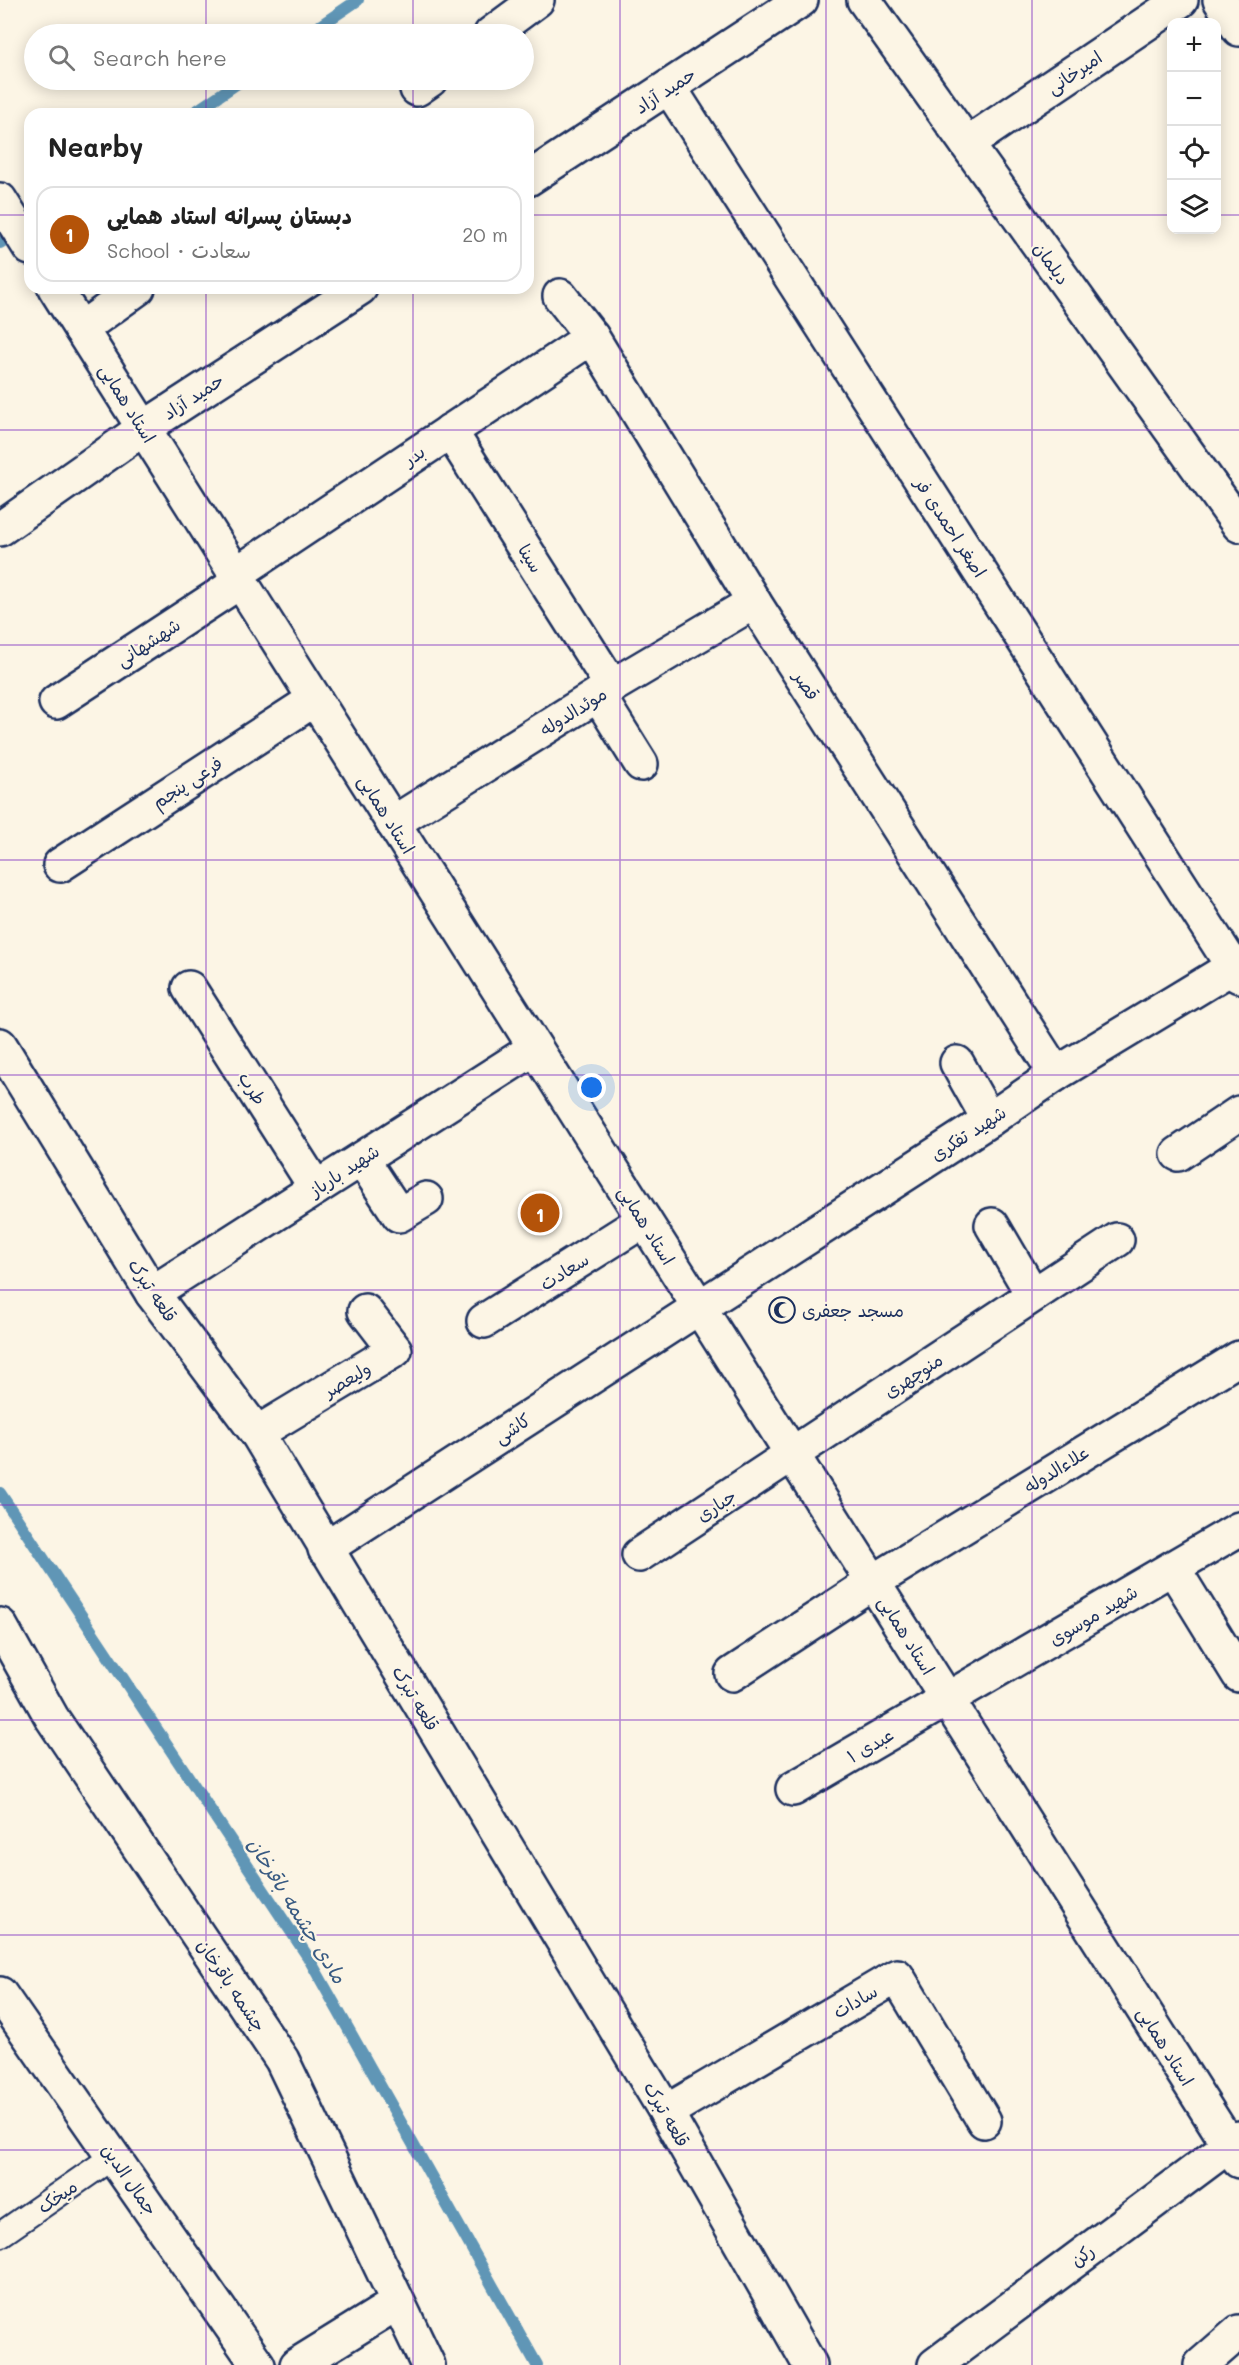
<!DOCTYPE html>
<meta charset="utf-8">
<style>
:root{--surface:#fff;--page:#f6f6f6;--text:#222;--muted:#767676;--line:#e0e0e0;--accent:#b45309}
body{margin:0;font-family:Mali,"Playpen Sans Arabic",sans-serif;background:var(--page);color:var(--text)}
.controls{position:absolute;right:18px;top:18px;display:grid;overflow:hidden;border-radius:12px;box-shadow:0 3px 15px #0003}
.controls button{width:54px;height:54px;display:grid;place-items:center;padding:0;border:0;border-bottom:2px solid var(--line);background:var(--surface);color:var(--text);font:30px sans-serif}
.you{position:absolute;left:592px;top:1088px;width:21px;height:21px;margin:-15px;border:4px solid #fff;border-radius:50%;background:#1a73e8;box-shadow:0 0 0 9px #1a73e833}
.badge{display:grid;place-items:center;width:39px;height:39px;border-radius:50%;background:var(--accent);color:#fff;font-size:20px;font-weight:700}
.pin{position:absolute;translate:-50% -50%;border:3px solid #fff;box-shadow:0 2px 6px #0006}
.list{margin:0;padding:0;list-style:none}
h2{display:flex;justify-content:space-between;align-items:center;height:78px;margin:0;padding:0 24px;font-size:26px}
h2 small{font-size:20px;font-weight:400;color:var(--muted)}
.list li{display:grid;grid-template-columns:39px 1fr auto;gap:18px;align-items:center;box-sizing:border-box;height:96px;margin:0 12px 12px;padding:0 12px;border:2px solid var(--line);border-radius:18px}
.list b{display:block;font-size:22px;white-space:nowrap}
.list p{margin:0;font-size:20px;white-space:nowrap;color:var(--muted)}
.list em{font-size:20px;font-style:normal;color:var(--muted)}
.icon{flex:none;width:33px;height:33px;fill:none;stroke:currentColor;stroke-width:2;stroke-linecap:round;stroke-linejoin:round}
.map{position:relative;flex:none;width:1239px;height:2365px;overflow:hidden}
.search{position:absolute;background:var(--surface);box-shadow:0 3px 15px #0003;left:24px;top:24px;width:510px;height:66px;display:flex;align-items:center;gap:15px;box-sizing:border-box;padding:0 21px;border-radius:33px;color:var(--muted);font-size:22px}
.panel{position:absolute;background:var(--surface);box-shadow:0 3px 15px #0003;left:24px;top:108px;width:510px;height:186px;border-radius:18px}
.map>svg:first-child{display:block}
</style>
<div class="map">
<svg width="1239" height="2365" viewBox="0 0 1239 2365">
<rect width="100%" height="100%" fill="#fcf5e5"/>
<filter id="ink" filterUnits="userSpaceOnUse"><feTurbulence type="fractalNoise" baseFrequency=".0167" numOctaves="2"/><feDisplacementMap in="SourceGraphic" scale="12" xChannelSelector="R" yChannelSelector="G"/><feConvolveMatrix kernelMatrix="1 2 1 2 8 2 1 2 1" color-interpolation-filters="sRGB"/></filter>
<g filter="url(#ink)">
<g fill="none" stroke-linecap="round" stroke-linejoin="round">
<g stroke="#6196b6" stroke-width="12">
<polyline points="308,34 358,0"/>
<polyline points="192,114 242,80"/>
<polyline points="0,243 19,230"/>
<polyline points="0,1493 308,1957 537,2365"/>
</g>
<g stroke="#1b2f5e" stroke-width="28">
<polyline id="service" points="0,2235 114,2156"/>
</g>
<g stroke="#1b2f5e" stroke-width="38">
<g id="minor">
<polyline points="864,0 1239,525"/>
<polyline points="1220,0 1239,29"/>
<polyline points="491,34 537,0"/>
<polyline points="669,87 1239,976"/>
<polyline points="417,89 430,80"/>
<polyline points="967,144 1181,0"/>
<polyline points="528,179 801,0"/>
<polyline points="560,296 592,337 754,602 1056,1074"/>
<polyline points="81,329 138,288"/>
<polyline points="450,431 612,686"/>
<polyline points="0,529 144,428 360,288"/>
<polyline points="236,574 592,337"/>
<polyline points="598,695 641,764"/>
<polyline points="56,702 241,581"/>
<polyline points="393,823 612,686 754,602"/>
<polyline points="60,865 315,699"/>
<polyline points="189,988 316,1188"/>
<polyline points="0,1045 152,1293 257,1433 666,2112 810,2365"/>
<polyline points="957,1063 989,1120"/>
<polyline points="1178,1154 1239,1113"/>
<polyline points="362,1159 399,1215 426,1199"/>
<polyline points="992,1225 1033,1295"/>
<polyline points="152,1293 535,1048"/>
<polyline points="484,1321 644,1220"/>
<polyline points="257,1433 395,1350 365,1311"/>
<polyline points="325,1549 989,1120 1056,1074 1239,963"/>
<polyline points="639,1555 1117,1240"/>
<polyline points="1173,1568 1239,1675"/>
<polyline points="0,1625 52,1718 282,2060 428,2365"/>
<polyline points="732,1674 873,1582 1239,1358"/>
<polyline points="793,1789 1239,1529"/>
<polyline points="0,1994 258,2365"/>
<polyline points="666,2112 897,1976 984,2121"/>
<polyline points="297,2365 397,2303"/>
<polyline points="935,2365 1239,2138"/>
<polyline points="1201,2365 1239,2332"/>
</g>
</g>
<g stroke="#1b2f5e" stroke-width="38">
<g id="tertiary">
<polyline points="0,200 30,248"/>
<polyline points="55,288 1239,2161"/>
</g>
</g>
<use href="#service" stroke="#fcf5e5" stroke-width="24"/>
<use href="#minor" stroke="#fcf5e5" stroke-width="33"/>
<use href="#tertiary" stroke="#fcf5e5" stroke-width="33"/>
</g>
</g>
<path fill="none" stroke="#7b2cbf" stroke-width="1.5" stroke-opacity="0.55" d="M206 0V34M413 0V34M620 0V2365M826 0V2365M1032 0V2365M206 80V114M413 80V114M0 215H30M528 215H1172M1216 215H1239M206 288V2365M413 288V2365M0 430H1239M0 645H1239M0 860H1239M0 1075H1239M0 1290H1239M0 1505H1239M0 1720H1239M0 1935H1239M0 2150H1239"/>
<defs>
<g id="mosque-ring" transform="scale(1.35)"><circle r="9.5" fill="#fcf5e5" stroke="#1b2f5e" stroke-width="1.5"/><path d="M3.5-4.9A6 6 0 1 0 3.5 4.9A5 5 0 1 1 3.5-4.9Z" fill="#1b2f5e"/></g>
</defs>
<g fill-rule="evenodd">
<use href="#mosque-ring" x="782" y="1310"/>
</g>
<g text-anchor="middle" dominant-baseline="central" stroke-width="4.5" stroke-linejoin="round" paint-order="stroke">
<g font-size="18" fill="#1b2f5e" stroke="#fcf5e5">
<text transform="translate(1074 72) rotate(-34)">امیرخانی</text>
<text transform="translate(665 90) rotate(-33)">حمید آزاد</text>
<text transform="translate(1052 263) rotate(54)">دیلمان</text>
<text transform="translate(193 396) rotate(-33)">حمید آزاد</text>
<text transform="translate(128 403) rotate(58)">استاد همایی</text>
<text transform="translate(414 455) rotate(-34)">بدر</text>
<text transform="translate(951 527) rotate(57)">اصغر احمدی فر</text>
<text transform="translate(531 558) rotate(58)">سینا</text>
<text transform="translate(148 642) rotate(-33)">شهشهانی</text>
<text transform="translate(807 685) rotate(57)">قصر</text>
<text transform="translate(573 711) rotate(-32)">موئدالدوله</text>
<text transform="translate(187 782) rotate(-33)">فرعی پنجم</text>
<text transform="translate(387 814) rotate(58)">استاد همایی</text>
<text transform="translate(253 1088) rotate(58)">طرب</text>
<text transform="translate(968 1133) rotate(-33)">شهید تفکری</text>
<text transform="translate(344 1170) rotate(-33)">شهید بارباز</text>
<text transform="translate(647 1225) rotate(58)">استاد همایی</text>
<text transform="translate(564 1271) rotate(-32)">سعادت</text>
<text transform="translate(153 1290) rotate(56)">قلعه تبرک</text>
<text transform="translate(913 1375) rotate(-33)">منوچهری</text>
<text transform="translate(347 1379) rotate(-31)">ولیعصر</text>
<text transform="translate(512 1428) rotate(-33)">کاشی</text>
<text transform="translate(1056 1469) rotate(-32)">علاءالدوله</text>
<text transform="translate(716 1505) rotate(-33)">جباری</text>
<text transform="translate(1093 1615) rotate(-31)">شهید موسوی</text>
<text transform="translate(907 1635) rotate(58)">استاد همایی</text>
<text transform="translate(416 1698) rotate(59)">قلعه تبرک</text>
<text transform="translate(870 1745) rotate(-30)">عبدی ۱</text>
<text transform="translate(232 1985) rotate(56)">چشمه باقرخان</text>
<text transform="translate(855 2001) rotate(-30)">سادات</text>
<text transform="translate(1166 2046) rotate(58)">استاد همایی</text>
<text transform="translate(667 2114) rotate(60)">قلعه تبرک</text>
<text transform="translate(130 2179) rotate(55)">جمال الدین</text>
<text transform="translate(57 2196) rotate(-35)">میخک</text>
<text transform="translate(1082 2255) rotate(-37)">رکن</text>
</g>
<g font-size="18" fill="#1b2f5e" stroke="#fcf5e5" text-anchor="start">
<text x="802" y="1310">مسجد جعفری</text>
</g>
<g font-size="20" font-style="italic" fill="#385a82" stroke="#fcf5e5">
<text transform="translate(298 1910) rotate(58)">مادی چشمه باقرخان</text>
</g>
</g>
</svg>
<div class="controls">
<button>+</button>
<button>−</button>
<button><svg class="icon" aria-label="locate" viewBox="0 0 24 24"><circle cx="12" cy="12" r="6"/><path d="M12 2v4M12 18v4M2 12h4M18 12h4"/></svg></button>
<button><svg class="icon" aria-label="layers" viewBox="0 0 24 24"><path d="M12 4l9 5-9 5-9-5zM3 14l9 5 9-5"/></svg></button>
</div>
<div class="you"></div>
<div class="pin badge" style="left:540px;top:1213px">1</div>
<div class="search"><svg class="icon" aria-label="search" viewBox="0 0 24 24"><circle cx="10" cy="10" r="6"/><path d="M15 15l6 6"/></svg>Search here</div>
<section class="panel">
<h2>Nearby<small></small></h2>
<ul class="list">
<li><span class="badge">1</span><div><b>دبستان پسرانه استاد همایی</b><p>School · سعادت</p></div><em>20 m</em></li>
</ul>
</section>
</div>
